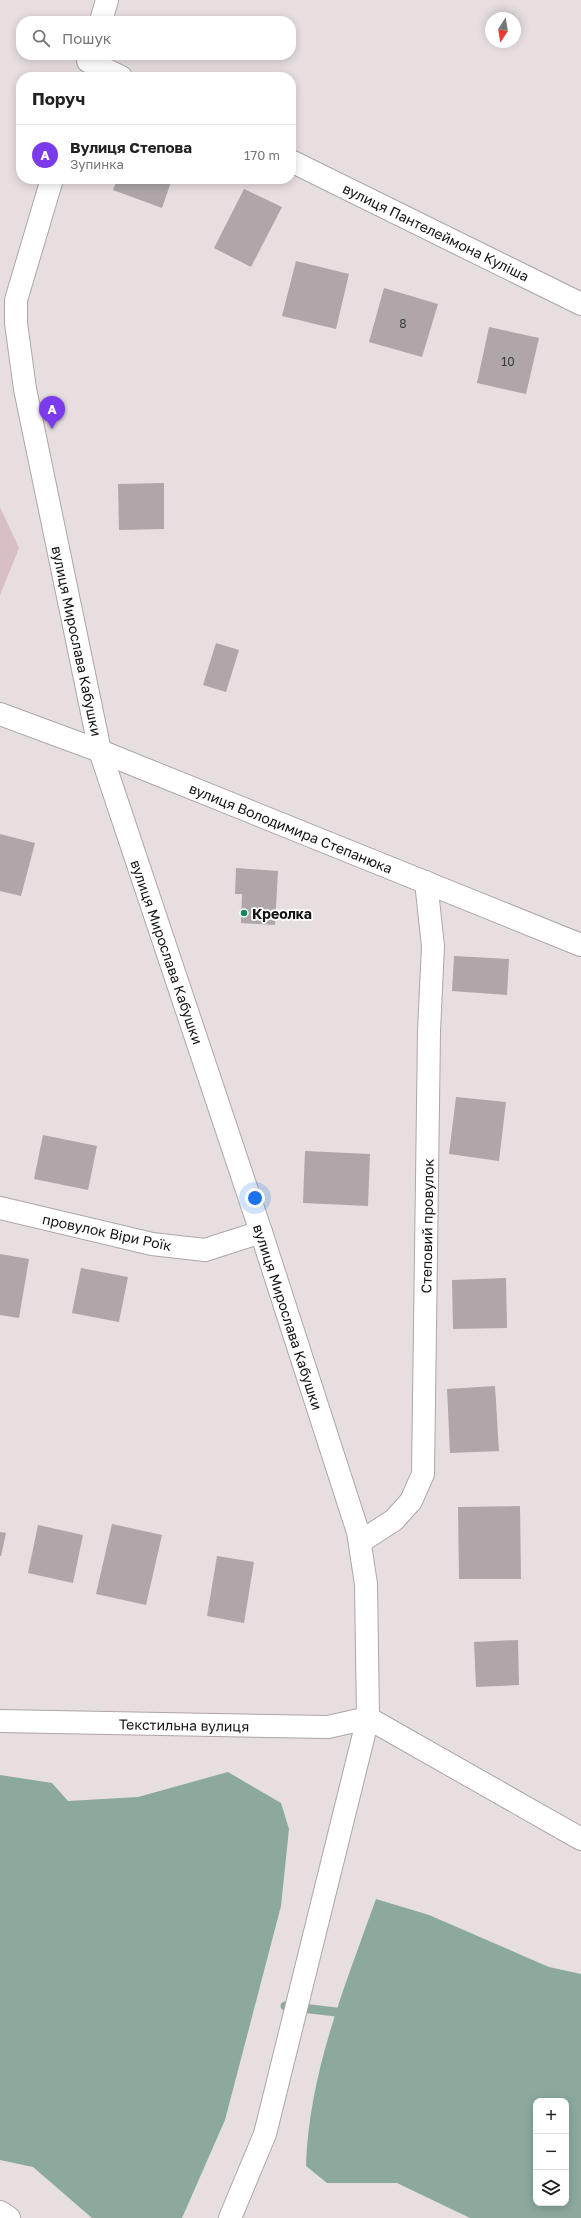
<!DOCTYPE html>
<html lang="uk">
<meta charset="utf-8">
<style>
:root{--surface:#fff;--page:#f6f6f6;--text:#222;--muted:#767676;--line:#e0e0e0;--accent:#7c3aed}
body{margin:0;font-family:"Golos Text",sans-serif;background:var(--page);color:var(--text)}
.controls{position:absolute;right:12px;bottom:12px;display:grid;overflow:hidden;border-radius:8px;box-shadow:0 2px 10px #0003}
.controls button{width:36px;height:36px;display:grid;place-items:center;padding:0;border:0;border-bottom:1px solid var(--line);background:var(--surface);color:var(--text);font:20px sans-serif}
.compass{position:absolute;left:485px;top:12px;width:36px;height:36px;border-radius:50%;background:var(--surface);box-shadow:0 2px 10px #0003;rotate:192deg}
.you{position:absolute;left:255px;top:1198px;width:14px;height:14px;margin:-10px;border:3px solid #fff;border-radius:50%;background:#1a73e8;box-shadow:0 0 0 6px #1a73e833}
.badge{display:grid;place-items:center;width:26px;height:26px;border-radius:50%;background:var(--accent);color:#fff;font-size:13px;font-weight:700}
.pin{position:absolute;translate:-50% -33px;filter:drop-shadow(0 1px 2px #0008)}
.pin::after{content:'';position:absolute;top:21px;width:14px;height:12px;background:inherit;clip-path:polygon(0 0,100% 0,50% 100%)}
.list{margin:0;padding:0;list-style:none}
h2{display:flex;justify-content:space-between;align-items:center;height:52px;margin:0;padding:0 16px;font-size:17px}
h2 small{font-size:13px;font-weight:400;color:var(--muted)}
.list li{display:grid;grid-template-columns:26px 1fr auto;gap:12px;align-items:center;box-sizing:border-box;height:60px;padding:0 16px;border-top:1px solid var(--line)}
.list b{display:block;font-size:15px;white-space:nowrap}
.list p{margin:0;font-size:13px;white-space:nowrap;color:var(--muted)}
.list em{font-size:13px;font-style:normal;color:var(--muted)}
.icon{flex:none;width:22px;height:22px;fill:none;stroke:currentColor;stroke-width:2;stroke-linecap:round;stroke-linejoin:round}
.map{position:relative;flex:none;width:581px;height:2218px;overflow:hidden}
.search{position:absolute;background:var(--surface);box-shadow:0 2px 10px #0003;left:16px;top:16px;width:280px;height:44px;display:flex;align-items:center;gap:10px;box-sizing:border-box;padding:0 14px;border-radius:16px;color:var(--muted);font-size:15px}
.panel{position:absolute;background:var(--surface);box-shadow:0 2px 10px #0003;left:16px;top:72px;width:280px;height:112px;border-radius:16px}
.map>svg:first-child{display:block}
</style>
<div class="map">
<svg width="581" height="2218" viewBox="0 0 581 2218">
<rect width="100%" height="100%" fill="#e7dee0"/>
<polygon fill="#d8bfc5" points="0,507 19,548 0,595"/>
<g fill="#8baa9d" fill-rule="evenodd">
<polygon points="228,1772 281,1803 289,1829 281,1906 225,2120 182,2218 92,2218 33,2167 0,2160 0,1775 52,1783 68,1801 138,1797"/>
<path d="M376 1899 429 1915 549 1967 581 1974V2218H470L397 2183H327L306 2166C309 2072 345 1986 376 1899ZM536 2101H566V2203H536Z"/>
</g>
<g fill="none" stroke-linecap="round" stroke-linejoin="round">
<polyline stroke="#8baa9d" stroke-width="9" points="285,2006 336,2012"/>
</g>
<g fill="#aea6a8">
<polygon points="117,179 172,179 162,208 113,190"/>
<polygon points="244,189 282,207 251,267 214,248"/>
<polygon points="296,261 349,274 336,329 282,316"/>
<polygon points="384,288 438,304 422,357 369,342"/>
<polygon points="489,327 539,338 526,394 477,383"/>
<polygon points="164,483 164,529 119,530 118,484"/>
<polygon points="216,643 239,650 226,692 203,685"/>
<polygon points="0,834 35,843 21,896 0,891"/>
<polygon points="236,868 278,871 275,925 241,923 242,894 235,894"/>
<polygon points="454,956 509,959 507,995 452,991"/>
<polygon points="456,1097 506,1102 499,1161 449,1154"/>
<polygon points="43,1135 97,1146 88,1190 34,1179"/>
<polygon points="305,1151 370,1154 368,1206 303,1203"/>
<polygon points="0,1254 29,1259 19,1318 0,1315"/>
<polygon points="81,1268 128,1277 119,1322 72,1313"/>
<polygon points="506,1278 507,1328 453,1329 452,1280"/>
<polygon points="495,1386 499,1451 450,1453 447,1389"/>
<polygon points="520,1506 521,1579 459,1579 458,1507"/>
<polygon points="112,1524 162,1535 146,1605 96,1594"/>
<polygon points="38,1525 83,1535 73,1583 28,1573"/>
<polygon points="0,1532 6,1533 1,1556 0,1556"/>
<polygon points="217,1556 254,1562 244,1623 207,1616"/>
<polygon points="518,1640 519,1685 476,1687 474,1642"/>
</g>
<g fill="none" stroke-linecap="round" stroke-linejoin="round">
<g stroke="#ada5a7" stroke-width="24">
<g id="minor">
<polyline points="101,21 107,0"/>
<polyline points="88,61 121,77"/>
<polyline points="291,161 581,304"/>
<polyline points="52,179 16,300 16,323 25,389 100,751 261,1232 358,1532 366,1584 368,1718 265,2134 230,2218"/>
<polyline points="0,714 100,751 581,945"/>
<polyline points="0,1208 152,1244 205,1250 261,1232"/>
<polyline points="360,1542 394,1520 411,1501 423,1474 429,1031 433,946 426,882"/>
<polyline points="368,1718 581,1839"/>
<polyline points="0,1721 328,1727 368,1718"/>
<polyline points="0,2212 9,2218"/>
</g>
</g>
<use href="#minor" stroke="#fff" stroke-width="22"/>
</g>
<circle fill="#148665" stroke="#fff" stroke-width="1.5" cx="244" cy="913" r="4"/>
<g text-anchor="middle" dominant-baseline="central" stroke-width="3.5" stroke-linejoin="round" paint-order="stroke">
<g font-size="12" fill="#3c3839">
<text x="403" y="323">8</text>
<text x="508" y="361">10</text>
</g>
<g font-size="14" fill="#161314" stroke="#fff">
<text transform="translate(436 232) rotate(26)">вулиця Пантелеймона Куліша</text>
<text transform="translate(77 641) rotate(78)">вулиця Мирослава Кабушки</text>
<text transform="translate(291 828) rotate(22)">вулиця Володимира Степанюка</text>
<text transform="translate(167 952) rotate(71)">вулиця Мирослава Кабушки</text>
<text transform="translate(427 1226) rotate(-89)">Степовий провулок</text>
<text transform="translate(107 1232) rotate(12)">провулок Віри Роїк</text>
<text transform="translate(288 1317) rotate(72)">вулиця Мирослава Кабушки</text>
<text transform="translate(184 1725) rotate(1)">Текстильна вулиця</text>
</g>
<g font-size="14" font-weight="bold" fill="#161314" stroke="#fff" text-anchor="start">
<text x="252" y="913">Креолка</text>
</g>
</g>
</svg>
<div class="controls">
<button>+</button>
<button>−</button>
<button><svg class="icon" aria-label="layers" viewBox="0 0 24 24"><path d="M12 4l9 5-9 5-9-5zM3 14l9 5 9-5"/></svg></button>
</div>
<svg class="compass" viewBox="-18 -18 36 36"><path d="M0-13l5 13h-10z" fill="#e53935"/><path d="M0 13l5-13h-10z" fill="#767676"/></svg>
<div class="you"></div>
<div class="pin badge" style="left:52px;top:429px">A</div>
<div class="search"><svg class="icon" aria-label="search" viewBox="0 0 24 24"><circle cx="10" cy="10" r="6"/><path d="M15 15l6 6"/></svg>Пошук</div>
<section class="panel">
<h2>Поруч<small></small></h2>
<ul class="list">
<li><span class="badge">A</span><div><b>Вулиця Степова</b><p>Зупинка</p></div><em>170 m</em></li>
</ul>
</section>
</div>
